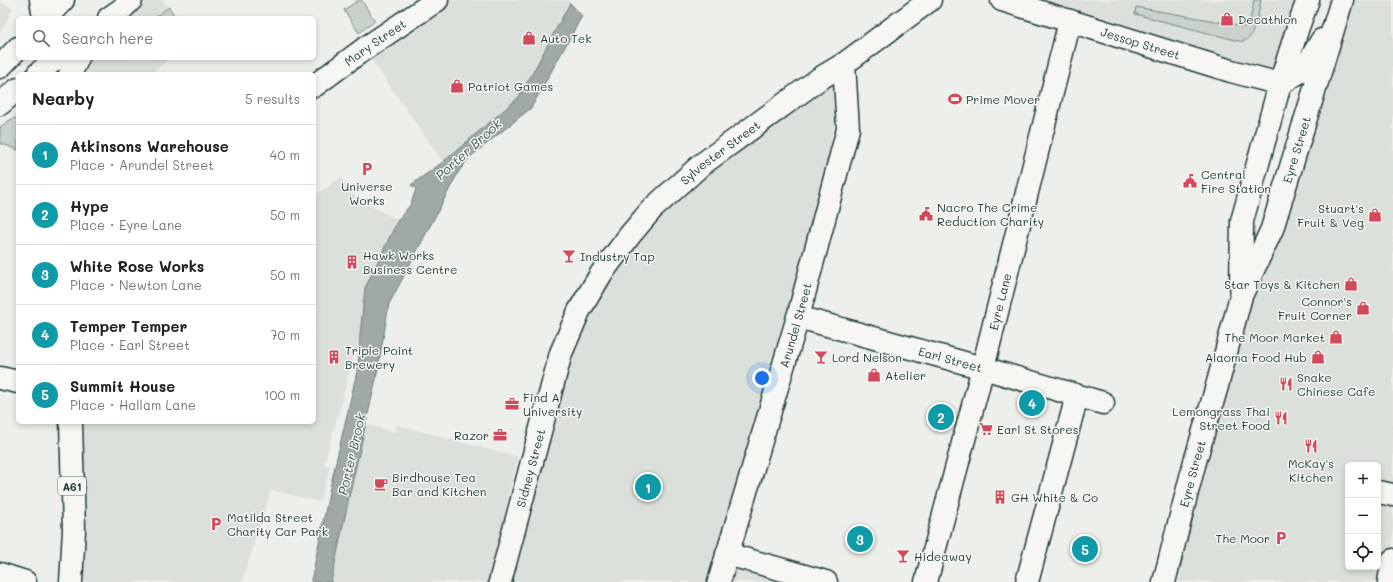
<!DOCTYPE html>
<meta charset="utf-8">
<style>
:root{--surface:#fff;--page:#f2f2f2;--text:#222;--muted:#767676;--line:#e0e0e0;--accent:#b45309}
body{margin:0;font-family:Mali,sans-serif;background:var(--page);color:var(--text)}
.controls{position:absolute;right:12px;bottom:12px;display:grid;overflow:hidden;border-radius:6px;box-shadow:0 2px 6px #0003}
.controls button{width:36px;height:36px;display:grid;place-items:center;padding:0;border:0;border-bottom:1px solid var(--line);background:var(--surface);color:var(--text);font:20px sans-serif}
.you{position:absolute;left:762px;top:378px;width:14px;height:14px;margin:-10px;border:3px solid #fff;border-radius:50%;background:#1a73e8;box-shadow:0 0 0 6px #1a73e833}
.badge{display:grid;place-items:center;width:26px;height:26px;border-radius:50%;background:var(--accent);color:#fff;font-size:13px;font-weight:700}
.pin{position:absolute;translate:-50% -50%;border:2px solid #fff;box-shadow:0 1px 4px #0006}
.list{margin:0;padding:0;list-style:none}
h2{display:flex;justify-content:space-between;align-items:center;height:52px;margin:0;padding:0 16px;font-size:17px}
h2 small{font-size:13px;font-weight:400;color:var(--muted)}
.list li{display:grid;grid-template-columns:26px 1fr auto;gap:12px;align-items:center;box-sizing:border-box;height:60px;padding:0 16px;border-top:1px solid var(--line)}
.list b{display:block;font-size:15px;white-space:nowrap}
.list p{margin:0;font-size:13px;white-space:nowrap;color:var(--muted)}
.list em{font-size:13px;font-style:normal;color:var(--muted)}
.icon{flex:none;width:22px;height:22px;fill:none;stroke:currentColor;stroke-width:2;stroke-linecap:round;stroke-linejoin:round}
.map{position:relative;flex:none;width:1393px;height:582px;overflow:hidden}
.search{position:absolute;background:var(--surface);box-shadow:0 2px 6px #0003;left:16px;top:16px;width:300px;height:44px;display:flex;align-items:center;gap:10px;box-sizing:border-box;padding:0 14px;border-radius:6px;color:var(--muted);font-size:15px}
.panel{position:absolute;background:var(--surface);box-shadow:0 2px 6px #0003;left:16px;top:72px;width:300px;height:352px;border-radius:6px}
.map>svg:first-child{display:block}
</style>
<div class="map">
<svg width="1393" height="582" viewBox="0 0 1393 582">
<rect width="100%" height="100%" fill="#edefea"/>
<filter id="ink" filterUnits="userSpaceOnUse"><feTurbulence type="fractalNoise" baseFrequency=".025" numOctaves="2"/><feDisplacementMap in="SourceGraphic" scale="8" xChannelSelector="R" yChannelSelector="G"/><feConvolveMatrix kernelMatrix="1 2 1 2 8 2 1 2 1" color-interpolation-filters="sRGB"/></filter>
<g filter="url(#ink)">
<g fill="#dce0db" fill-rule="evenodd">
<polygon points="131,0 163,0 176,18 113,18"/>
<polygon points="437,0 568,0 570,3 532,74 518,98 443,162 364,49"/>
<polygon points="1002,0 1308,0 1280,84"/>
<path d="M1342 0H1393V582H1164ZM1348 465H1378V567H1348Z"/>
<polygon points="0,2 13,8 0,33"/>
<polygon points="78,58 170,58 150,74 70,74"/>
<polygon points="844,64 827,164 720,557 810,582 500,582 552,387 630,235"/>
<polygon points="341,177 357,199 398,220 365,288 360,335 324,465 330,466 320,502 271,490 242,582 71,582 71,422 314,422 314,196"/>
<polygon points="366,424 395,432 397,425 518,457 488,582 331,582"/>
</g>
<g fill="#cbd2cc" stroke="#758880">
<polygon points="359,0 361,0 375,21 359,33 344,10"/>
<path d="M1254 0H1261C1259 10 1255 38 1244 41 1240 42 1235 40 1231 39L1135 14 1136 7 1249 27Z"/>
<polygon points="169,7 174,15 170,18 154,18"/>
<polygon points="18,117 18,150 0,143 0,127 10,120"/>
</g>
<polygon fill="#9faaa4" stroke="#6c7e77" points="570,3 582,16 531,108 470,157 459,171 389,304 376,379 350,493 331,582 311,582 330,488 358,367 360,335 365,288 398,220 411,204 416,189 411,185 443,162 518,98 532,74"/>
<g fill="none" stroke-linecap="round" stroke-linejoin="round">
<g stroke="#1f3d34" stroke-width="25">
<g id="minor">
<path id="s1" d="M1002 0 1231 71 1280 84"/>
<path id="s2" d="M314 86 364 49 437 0"/>
<path id="s3" d="M798 317 983 368 1103 403"/>
<polyline points="0,378 18,382"/>
<polyline points="1378,492 1393,495"/>
<polyline points="727,554 826,582"/>
<path id="s4" d="M500 582 561 353 579 311 601 274 630 235 652 209 701 165 819 79 844 64 930 0"/>
<path id="s5" d="M719 582 798 317 848 129 844 64"/>
<path id="s6" d="M926 582 983 368 1070 21"/>
<polyline points="1027,582 1077,396"/>
<polyline points="1389,582 1393,560"/>
</g>
</g>
<g stroke="#1f3d34" stroke-width="25">
<g id="tertiary">
<polyline points="41,0 44,18"/>
<polyline points="1280,84 1301,71 1310,60 1322,40"/>
<polyline points="1241,287 1242,221 1280,84 1298,27 1308,0"/>
<path id="s7" d="M1164 582 1194 465 1217 386 1241 296 1272 229 1342 0"/>
</g>
</g>
<g stroke="#1f3d34" stroke-width="25">
<g id="trunk">
<polyline points="46,18 63,0"/>
<polyline points="109,18 122,9 131,0"/>
<polyline points="0,67 18,48"/>
<polyline points="38,74 56,58"/>
<polyline points="70,74 78,58"/>
<polyline points="0,104 18,89"/>
<polyline points="0,574 25,582"/>
<polyline points="71,582 74,530 71,422"/>
</g>
</g>
<use href="#minor" stroke="#f6f6f2" stroke-width="22"/>
<use href="#tertiary" stroke="#f6f6f2" stroke-width="22"/>
<use href="#trunk" stroke="#f6f6f2" stroke-width="22"/>
</g>
</g>
<defs>
<g id="shop-bare" transform="scale(1.08)"><path d="M-5-2.5h2.3a2.7 3.5 0 0 1 5.4 0H5L5.5 6h-11ZM-1.5-2.5h3a1.5 2.3 0 0 0-3 0Z" fill="#d1495b" stroke="#f6f6f2" stroke-width="2.5" paint-order="stroke"/></g>
<g id="stadium-bare" transform="scale(1.08)"><path d="M0-5a6.5 5 0 1 0 0 10a6.5 5 0 1 0 0-10ZM-3.5-1.8h7v3.6h-7Z" fill="#d1495b" stroke="#f6f6f2" stroke-width="2.5" paint-order="stroke"/></g>
<g id="parking-bare" transform="scale(1.08)"><path d="M-3.5-5.5H1a3.5 3.5 0 0 1 0 7H-1V5.5H-3.5ZM-1-3.4V-.6H.8a1.4 1.4 0 0 0 0-2.8Z" fill="#d1495b" stroke="#f6f6f2" stroke-width="2.5" paint-order="stroke"/></g>
<g id="civic-bare" transform="scale(1.08)"><path d="M-.6-6.5H3V-4.5H.6V-3L4-1V1h2V6H-6V1h2V-1L-.6-3ZM-1.2 2.5V6h2.4V2.5Z" fill="#d1495b" stroke="#f6f6f2" stroke-width="2.5" paint-order="stroke"/></g>
<g id="bar-bare" transform="scale(1.08)"><path d="M-6-5H6L.8 .8V4.5H3.5V6h-7V4.5H-.8V.8Z" fill="#d1495b" stroke="#f6f6f2" stroke-width="2.5" paint-order="stroke"/></g>
<g id="building-bare" transform="scale(1.08)"><path d="M-4-6H4V6H1V3H-1V6H-4ZM-2.5-4.3h1.7v1.8h-1.7ZM.8-4.3h1.7v1.8H.8ZM-2.5-1h1.7V.8h-1.7ZM.8-1h1.7V.8H.8Z" fill="#d1495b" stroke="#f6f6f2" stroke-width="2.5" paint-order="stroke"/></g>
<g id="restaurant-bare" transform="scale(1.08)"><path d="M-5-6h1v4h1v-4h1v4h1v-4h1v5L-1.5 .5V6h-2V.5L-5-1ZM5-6V6H3V1.5H1.5Q1.5-4 5-6Z" fill="#d1495b" stroke="#f6f6f2" stroke-width="2.5" paint-order="stroke"/></g>
<g id="office-bare" transform="scale(1.08)"><path d="M-6-3h4V-5.5h4V-3h4V5H-6ZM-1-4.5V-3h2v-1.5ZM-6 0V1H6V0Z" fill="#d1495b" stroke="#f6f6f2" stroke-width="2.5" paint-order="stroke"/></g>
<g id="supermarket-bare" transform="scale(1.08)"><path d="M-6-5.5h2.5l.6 2H6L4.5 2H-2.5L-4.4-4H-6ZM-1.5 3.2a1.3 1.3 0 1 0 .1 0ZM3 3.2a1.3 1.3 0 1 0 .1 0Z" fill="#d1495b" stroke="#f6f6f2" stroke-width="2.5" paint-order="stroke"/></g>
<g id="cafe-bare" transform="scale(1.08)"><path d="M-5.5-4.5H6V0H3Q3 3.5 0 3.5H-2.5Q-5.5 3.5-5.5 0ZM3-3.2v2h1.7v-2ZM-6 4.5H4V6H-6Z" fill="#d1495b" stroke="#f6f6f2" stroke-width="2.5" paint-order="stroke"/></g>
</defs>
<g fill-rule="evenodd">
<use href="#shop-bare" x="1227" y="19"/>
<use href="#shop-bare" x="529" y="38"/>
<use href="#shop-bare" x="457" y="86"/>
<use href="#stadium-bare" x="955" y="99"/>
<use href="#parking-bare" x="367" y="169"/>
<use href="#civic-bare" x="1190" y="181"/>
<use href="#civic-bare" x="926" y="214"/>
<use href="#shop-bare" x="1375" y="215"/>
<use href="#bar-bare" x="569" y="256"/>
<use href="#building-bare" x="352" y="262"/>
<use href="#shop-bare" x="1351" y="284"/>
<use href="#shop-bare" x="1363" y="308"/>
<use href="#shop-bare" x="1336" y="337"/>
<use href="#building-bare" x="334" y="357"/>
<use href="#bar-bare" x="821" y="357"/>
<use href="#shop-bare" x="1318" y="357"/>
<use href="#shop-bare" x="874" y="375"/>
<use href="#restaurant-bare" x="1286" y="384"/>
<use href="#office-bare" x="512" y="404"/>
<use href="#restaurant-bare" x="1281" y="418"/>
<use href="#supermarket-bare" x="986" y="429"/>
<use href="#office-bare" x="500" y="435"/>
<use href="#restaurant-bare" x="1311" y="446"/>
<use href="#cafe-bare" x="381" y="484"/>
<use href="#building-bare" x="1000" y="497"/>
<use href="#parking-bare" x="216" y="524"/>
<use href="#parking-bare" x="1281" y="538"/>
<use href="#bar-bare" x="903" y="556"/>
</g>
<g text-anchor="middle" dominant-baseline="central" stroke-width="3" stroke-linejoin="round" paint-order="stroke">
<rect fill="#f6f6f2" stroke="#60746d" stroke-width="1" x="58" y="477" width="28" height="18" rx="3"/>
<g font-size="11" font-weight="bold" fill="#1f3d34">
<text x="72" y="486">A61</text>
</g>
<g font-size="12" fill="#1f3d34" stroke="#f6f6f2" text-anchor="start">
<text x="1238" y="19">Decathlon</text>
<text x="540" y="38">Auto Tek</text>
<text x="468" y="86">Patriot Games</text>
<text x="966" y="99">Prime Mover</text>
<text x="1201" y="174">Central<tspan x="1201" dy="14">Fire Station</tspan></text>
<text x="367" y="186" text-anchor="middle">Universe<tspan x="367" dy="14">Works</tspan></text>
<text x="937" y="207">Nacro The Crime<tspan x="937" dy="14">Reduction Charity</tspan></text>
<text x="1364" y="208" text-anchor="end">Stuart's<tspan x="1364" dy="14">Fruit &amp; Veg</tspan></text>
<text x="363" y="255">Hawk Works<tspan x="363" dy="14">Business Centre</tspan></text>
<text x="580" y="256">Industry Tap</text>
<text x="1340" y="284" text-anchor="end">Star Toys &amp; Kitchen</text>
<text x="1352" y="301" text-anchor="end">Connor's<tspan x="1352" dy="14">Fruit Corner</tspan></text>
<text x="1325" y="337" text-anchor="end">The Moor Market</text>
<text x="345" y="350">Triple Point<tspan x="345" dy="14">Brewery</tspan></text>
<text x="832" y="357">Lord Nelson</text>
<text x="1307" y="357" text-anchor="end">Alaoma Food Hub</text>
<text x="885" y="375">Atelier</text>
<text x="1297" y="377">Snake<tspan x="1297" dy="14">Chinese Cafe</tspan></text>
<text x="523" y="397">Find A<tspan x="523" dy="14">University</tspan></text>
<text x="1270" y="411" text-anchor="end">Lemongrass Thai<tspan x="1270" dy="14">Street Food</tspan></text>
<text x="997" y="429">Earl St Stores</text>
<text x="489" y="435" text-anchor="end">Razor</text>
<text x="1311" y="463" text-anchor="middle">McKay's<tspan x="1311" dy="14">Kitchen</tspan></text>
<text x="392" y="477">Birdhouse Tea<tspan x="392" dy="14">Bar and Kitchen</tspan></text>
<text x="1011" y="497">GH White &amp; Co</text>
<text x="227" y="517">Matilda Street<tspan x="227" dy="14">Charity Car Park</tspan></text>
<text x="1270" y="538" text-anchor="end">The Moor</text>
<text x="914" y="556">Hideaway</text>
</g>
<g font-size="12" fill="#1f3d34" stroke="#f6f6f2">
<text stroke="none"><textPath href="#s2" startOffset="75">Mary Street</textPath></text>
<text stroke="none"><textPath href="#s1" startOffset="145">Jessop Street</textPath></text>
<text stroke="none"><textPath href="#s7" startOffset="453">Eyre Street</textPath></text>
<text stroke="none"><textPath href="#s4" startOffset="497">Sylvester Street</textPath></text>
<text stroke="none"><textPath href="#s6" startOffset="290">Eyre Lane</textPath></text>
<text stroke="none"><textPath href="#s5" startOffset="268">Arundel Street</textPath></text>
<text stroke="none"><textPath href="#s3" startOffset="158">Earl Street</textPath></text>
<text stroke="none"><textPath href="#s4" startOffset="118">Sidney Street</textPath></text>
<text stroke="none"><textPath href="#s7" startOffset="112">Eyre Street</textPath></text>
</g>
<g font-size="13" font-style="italic" fill="#3f5850" stroke="#f6f6f2">
<text transform="translate(468 149) rotate(-42)">Porter Brook</text>
<text transform="translate(351 454) rotate(-77)">Porter Brook</text>
</g>
</g>
</svg>
<div class="controls">
<button>+</button>
<button>−</button>
<button><svg class="icon" aria-label="locate" viewBox="0 0 24 24"><circle cx="12" cy="12" r="6"/><path d="M12 2v4M12 18v4M2 12h4M18 12h4"/></svg></button>
</div>
<div class="you"></div>
<div class="pin badge" style="left:648px;top:487px;background:#0f9aa8">1</div>
<div class="pin badge" style="left:941px;top:417px;background:#0f9aa8">2</div>
<div class="pin badge" style="left:860px;top:539px;background:#0f9aa8">3</div>
<div class="pin badge" style="left:1032px;top:403px;background:#0f9aa8">4</div>
<div class="pin badge" style="left:1085px;top:549px;background:#0f9aa8">5</div>
<div class="search"><svg class="icon" aria-label="search" viewBox="0 0 24 24"><circle cx="10" cy="10" r="6"/><path d="M15 15l6 6"/></svg>Search here</div>
<section class="panel">
<h2>Nearby<small>5 results</small></h2>
<ul class="list">
<li><span class="badge" style="background:#0f9aa8">1</span><div><b>Atkinsons Warehouse</b><p>Place · Arundel Street</p></div><em>40 m</em></li>
<li><span class="badge" style="background:#0f9aa8">2</span><div><b>Hype</b><p>Place · Eyre Lane</p></div><em>50 m</em></li>
<li><span class="badge" style="background:#0f9aa8">3</span><div><b>White Rose Works</b><p>Place · Newton Lane</p></div><em>50 m</em></li>
<li><span class="badge" style="background:#0f9aa8">4</span><div><b>Temper Temper</b><p>Place · Earl Street</p></div><em>70 m</em></li>
<li><span class="badge" style="background:#0f9aa8">5</span><div><b>Summit House</b><p>Place · Hallam Lane</p></div><em>100 m</em></li>
</ul>
</section>
</div>
